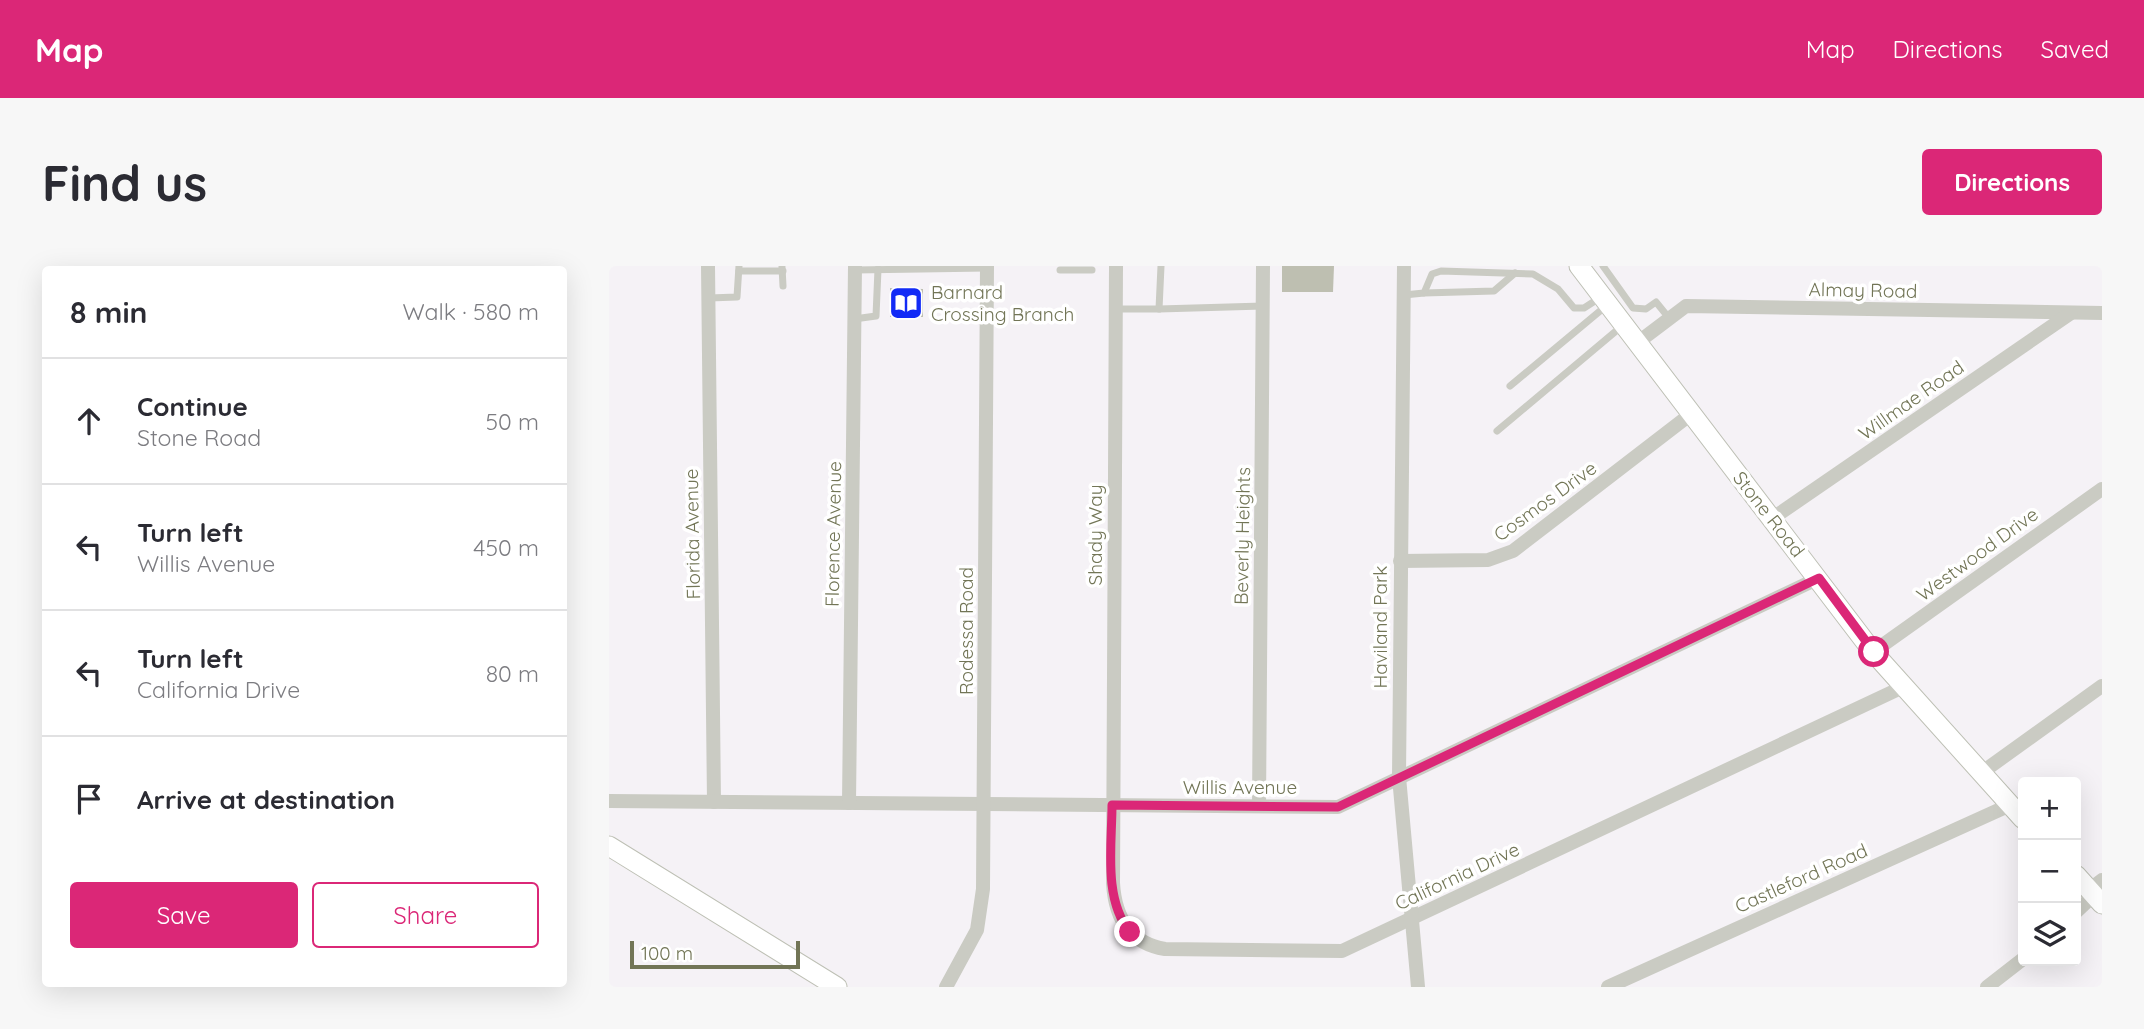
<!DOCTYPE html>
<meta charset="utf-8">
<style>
:root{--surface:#fff;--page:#f7f7f7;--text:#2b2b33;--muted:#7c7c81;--line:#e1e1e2;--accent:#db2777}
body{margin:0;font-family:Quicksand,sans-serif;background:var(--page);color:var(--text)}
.controls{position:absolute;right:21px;bottom:21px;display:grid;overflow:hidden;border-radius:7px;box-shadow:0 7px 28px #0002}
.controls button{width:63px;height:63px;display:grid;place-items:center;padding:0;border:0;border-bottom:2px solid var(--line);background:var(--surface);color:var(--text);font:35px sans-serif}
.scale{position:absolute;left:21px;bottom:18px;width:170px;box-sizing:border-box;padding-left:7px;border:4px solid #727556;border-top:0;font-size:19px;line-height:24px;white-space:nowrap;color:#727556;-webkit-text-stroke:5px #fff;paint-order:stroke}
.stop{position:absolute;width:21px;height:21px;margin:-16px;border:5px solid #db2777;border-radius:50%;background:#fff}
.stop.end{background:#db2777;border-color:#fff;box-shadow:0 2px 7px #0008}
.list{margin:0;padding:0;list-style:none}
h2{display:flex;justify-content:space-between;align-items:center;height:91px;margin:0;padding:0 28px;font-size:30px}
h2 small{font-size:23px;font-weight:400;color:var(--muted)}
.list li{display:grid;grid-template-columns:46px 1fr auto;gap:21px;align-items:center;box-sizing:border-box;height:126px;padding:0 28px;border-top:2px solid var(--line)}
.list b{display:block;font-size:26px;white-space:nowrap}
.list p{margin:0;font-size:23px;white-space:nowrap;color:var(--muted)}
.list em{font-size:23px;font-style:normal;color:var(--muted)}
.actions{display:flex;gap:14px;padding:21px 28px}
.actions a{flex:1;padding:16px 0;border:2px solid var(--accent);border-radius:7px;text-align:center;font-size:24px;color:var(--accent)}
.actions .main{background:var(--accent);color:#fff}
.icon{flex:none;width:38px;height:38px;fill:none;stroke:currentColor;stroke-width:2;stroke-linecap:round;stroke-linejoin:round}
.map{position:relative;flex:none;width:1493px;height:721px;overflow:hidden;border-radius:7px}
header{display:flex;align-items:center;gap:42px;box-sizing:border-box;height:98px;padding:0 35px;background:var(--accent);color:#fff}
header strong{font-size:33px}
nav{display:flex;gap:38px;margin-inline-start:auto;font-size:24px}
.intro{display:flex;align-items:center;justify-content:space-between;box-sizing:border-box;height:168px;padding:0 42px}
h1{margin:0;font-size:49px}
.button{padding:18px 32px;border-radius:7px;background:var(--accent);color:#fff;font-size:24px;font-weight:700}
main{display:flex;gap:42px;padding:0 42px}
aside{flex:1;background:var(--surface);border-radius:7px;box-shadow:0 7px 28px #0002}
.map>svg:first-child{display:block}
</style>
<header>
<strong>Map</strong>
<nav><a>Map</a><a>Directions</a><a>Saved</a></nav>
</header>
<div class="intro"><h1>Find us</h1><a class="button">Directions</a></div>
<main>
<aside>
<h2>8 min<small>Walk · 580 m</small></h2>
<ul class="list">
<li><svg class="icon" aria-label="ahead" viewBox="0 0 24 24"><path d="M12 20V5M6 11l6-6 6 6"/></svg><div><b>Continue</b><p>Stone Road</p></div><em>50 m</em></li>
<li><svg class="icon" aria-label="left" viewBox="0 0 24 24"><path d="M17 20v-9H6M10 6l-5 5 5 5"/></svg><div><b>Turn left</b><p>Willis Avenue</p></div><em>450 m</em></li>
<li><svg class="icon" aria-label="left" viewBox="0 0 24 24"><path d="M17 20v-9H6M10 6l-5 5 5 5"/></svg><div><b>Turn left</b><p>California Drive</p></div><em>80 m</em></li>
<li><svg class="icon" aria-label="arrive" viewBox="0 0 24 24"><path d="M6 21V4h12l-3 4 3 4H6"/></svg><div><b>Arrive at destination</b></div></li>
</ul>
<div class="actions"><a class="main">Save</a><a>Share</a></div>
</aside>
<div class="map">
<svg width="1493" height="721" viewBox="0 0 1493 721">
<rect width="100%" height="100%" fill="#f5f2f6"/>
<g fill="#bebfb1">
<polygon points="673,0 725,0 724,26 673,26"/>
<polygon points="281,22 314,23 314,51 281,51"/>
</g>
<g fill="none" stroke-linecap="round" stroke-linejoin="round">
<g stroke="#bec0b5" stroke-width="21">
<g id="secondary">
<polyline points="970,0 1264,386 1414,553"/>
<polyline points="0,580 228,721"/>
<polyline points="1467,609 1493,638"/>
</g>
</g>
<g stroke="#cacbc3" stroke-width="7">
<polyline points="994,0 1024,42 1037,43 1047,36 1060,52"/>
<polyline points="173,1 174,20"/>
<polyline points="246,4 378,2"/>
<polyline points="451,4 483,4"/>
<polyline points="130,5 174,5"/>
<polyline points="815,27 885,25 906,7"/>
<polyline points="795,29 815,27 823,8 832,5 924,8 949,23 965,42 975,42 992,31"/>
<polyline points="100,32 128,31 130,0"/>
<polyline points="507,43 550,43 552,0"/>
<polyline points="550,43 654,40"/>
<polyline points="245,53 267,50 269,3"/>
<polyline points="901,120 997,40"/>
<polyline points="888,165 1013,60"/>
</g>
<g stroke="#cacbc3" stroke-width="14">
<polyline points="99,0 105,536"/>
<path d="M507 0 504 617C506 651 520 677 556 683L733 685 1294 421"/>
<polyline points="795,0 790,511 809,721"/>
<polyline points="1028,77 1077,40 1493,47"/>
<polyline points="1164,252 1462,47"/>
<polyline points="791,295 879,294 904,285 1082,148"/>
<polyline points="1264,386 1493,223"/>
<polyline points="1372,507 1493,420"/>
<polyline points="0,535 729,541 1210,312"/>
<polyline points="240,537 246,0"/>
<polyline points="650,540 654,0"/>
<polyline points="1480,624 1493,614"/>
<polyline points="1467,646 1485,629"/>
<polyline points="337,721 368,664 374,623 378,0"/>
<polyline points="999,721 1401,539"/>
<polyline points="1378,721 1414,693"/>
</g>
<use href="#secondary" stroke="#fff" stroke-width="19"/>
</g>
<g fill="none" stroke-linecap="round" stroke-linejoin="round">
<path stroke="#db2777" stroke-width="9" d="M521 666C494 633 503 579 503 539L729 541 1210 312 1265 386"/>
</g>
<defs>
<g id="library-square" transform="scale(1.75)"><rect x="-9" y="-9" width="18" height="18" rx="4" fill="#122bf6" stroke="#fff"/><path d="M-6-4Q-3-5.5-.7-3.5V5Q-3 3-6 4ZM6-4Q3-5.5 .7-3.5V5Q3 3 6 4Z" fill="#fff"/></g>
</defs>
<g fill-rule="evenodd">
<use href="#library-square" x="297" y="37"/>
</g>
<g text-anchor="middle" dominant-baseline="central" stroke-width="7" stroke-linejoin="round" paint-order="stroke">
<g font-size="19" fill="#727556" stroke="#fff">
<text transform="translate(1254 24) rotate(1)">Almay Road</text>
<text transform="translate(1302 134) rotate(-35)">Willmae Road</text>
<text transform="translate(936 235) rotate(-36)">Cosmos Drive</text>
<text transform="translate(1160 248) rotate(52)">Stone Road</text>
<text transform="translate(83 268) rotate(-91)">Florida Avenue</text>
<text transform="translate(224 268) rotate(-89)">Florence Avenue</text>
<text transform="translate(486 269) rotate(-90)">Shady Way</text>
<text transform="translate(633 270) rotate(-89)">Beverly Heights</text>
<text transform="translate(1368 288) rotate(-36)">Westwood Drive</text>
<text transform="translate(771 361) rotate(-90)">Haviland Park</text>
<text transform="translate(357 365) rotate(-90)">Rodessa Road</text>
<text x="631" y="521">Willis Avenue</text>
<text transform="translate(848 610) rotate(-25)">California Drive</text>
<text transform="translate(1192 612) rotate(-24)">Castleford Road</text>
</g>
<g font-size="19" fill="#727556" stroke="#fff" text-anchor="start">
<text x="322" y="26">Barnard<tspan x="322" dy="22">Crossing Branch</tspan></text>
</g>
</g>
</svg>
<div class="controls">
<button>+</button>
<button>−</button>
<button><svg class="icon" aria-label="layers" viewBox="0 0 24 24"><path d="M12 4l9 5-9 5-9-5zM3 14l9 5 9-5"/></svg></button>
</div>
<div class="scale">100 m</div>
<div class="stop" style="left:1265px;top:386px"></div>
<div class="stop end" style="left:521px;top:666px"></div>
</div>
</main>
